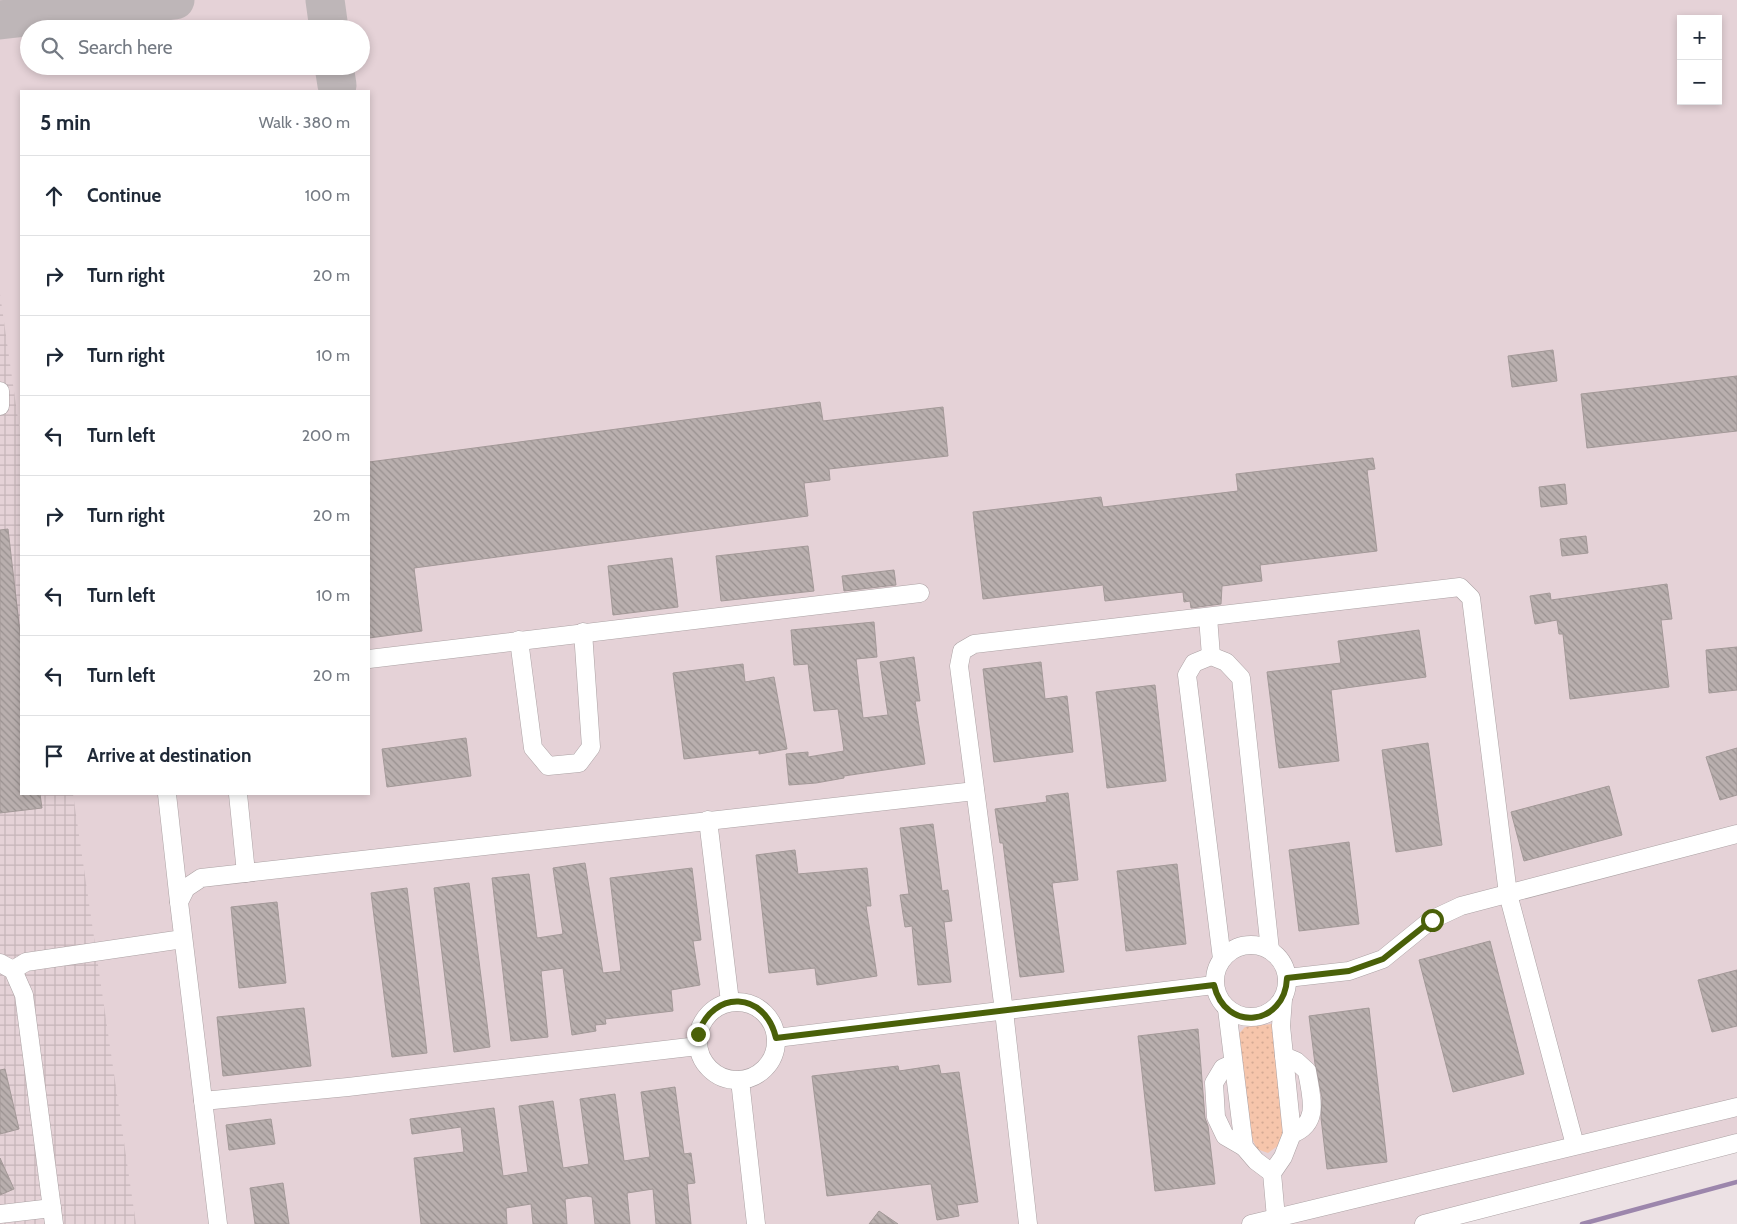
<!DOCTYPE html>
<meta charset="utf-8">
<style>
:root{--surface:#fff;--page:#f2f2f3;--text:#1f2937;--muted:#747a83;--line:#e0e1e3}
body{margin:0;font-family:Cabin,sans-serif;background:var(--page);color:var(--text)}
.controls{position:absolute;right:15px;top:15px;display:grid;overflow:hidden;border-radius:0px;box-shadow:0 2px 8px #0003}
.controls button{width:45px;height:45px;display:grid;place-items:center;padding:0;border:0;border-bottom:1px solid var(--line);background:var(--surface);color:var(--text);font:25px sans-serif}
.stop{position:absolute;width:15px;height:15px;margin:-11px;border:4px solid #4a6009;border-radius:50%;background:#fff}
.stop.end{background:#4a6009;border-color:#fff;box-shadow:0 1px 5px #0008}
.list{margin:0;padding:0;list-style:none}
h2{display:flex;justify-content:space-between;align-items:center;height:65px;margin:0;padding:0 20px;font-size:21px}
h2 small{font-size:16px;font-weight:400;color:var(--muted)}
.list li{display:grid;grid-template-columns:32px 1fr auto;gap:15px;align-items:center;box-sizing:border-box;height:80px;padding:0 20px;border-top:1px solid var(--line)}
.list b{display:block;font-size:19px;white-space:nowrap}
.list em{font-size:16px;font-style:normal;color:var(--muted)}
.icon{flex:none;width:28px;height:28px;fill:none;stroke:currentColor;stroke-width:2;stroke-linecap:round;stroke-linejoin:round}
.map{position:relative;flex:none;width:1737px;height:1224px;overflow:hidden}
.search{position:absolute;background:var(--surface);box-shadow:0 2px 8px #0003;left:20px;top:20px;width:350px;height:55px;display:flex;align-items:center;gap:12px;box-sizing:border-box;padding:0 18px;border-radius:28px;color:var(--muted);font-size:19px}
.panel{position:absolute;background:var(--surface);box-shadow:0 2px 8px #0003;left:20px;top:90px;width:350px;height:705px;border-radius:0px}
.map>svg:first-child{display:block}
</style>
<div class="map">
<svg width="1737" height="1224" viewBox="0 0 1737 1224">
<defs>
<pattern id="industrial-grid" width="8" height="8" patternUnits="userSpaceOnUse" patternTransform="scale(1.25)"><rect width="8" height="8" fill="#e5d2d7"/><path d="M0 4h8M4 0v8" fill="none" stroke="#c6b5b9"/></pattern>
<pattern id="grass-dots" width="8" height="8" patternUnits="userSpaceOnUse" patternTransform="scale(1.25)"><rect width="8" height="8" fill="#f6c5ab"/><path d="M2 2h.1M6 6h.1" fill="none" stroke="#d4aa94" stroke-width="1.8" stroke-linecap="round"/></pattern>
<pattern id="building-back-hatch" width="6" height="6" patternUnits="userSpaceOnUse" patternTransform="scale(1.25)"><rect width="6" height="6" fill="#b9afae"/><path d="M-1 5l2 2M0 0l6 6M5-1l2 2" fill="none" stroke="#98908f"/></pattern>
</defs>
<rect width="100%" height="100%" fill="#ece1e4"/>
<path fill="#e5d2d7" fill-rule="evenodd" d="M0 0H1737V1147L1439 1224H0ZM1681 19H1718V101H1681ZM29 29H361V66H29ZM21 91H369V794H21Z"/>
<polygon fill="url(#industrial-grid)" points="0,294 21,440 21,794 73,794 136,1224 0,1224"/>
<polygon fill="url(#grass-dots)" points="1272,1024 1283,1133 1279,1145 1268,1153 1257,1149 1251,1136 1237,1036 1245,1027"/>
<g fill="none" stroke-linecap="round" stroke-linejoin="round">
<polyline stroke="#9c86ac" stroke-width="4.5" points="1582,1224 1737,1182"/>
<g stroke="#beb6b8" stroke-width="39">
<polyline points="325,0 329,29"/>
<polyline points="0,20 175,0"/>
<polyline points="334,66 337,85"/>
</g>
</g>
<g fill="url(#building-back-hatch)" stroke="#a39998">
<polygon points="1553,350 1557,381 1512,387 1508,356"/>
<polygon points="1737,376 1737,431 1587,448 1581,394"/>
<polygon points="820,402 823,421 943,407 948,456 829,469 830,480 804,483 808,516 414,568 422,631 369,638 369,462"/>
<polygon points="1373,458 1375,469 1367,470 1377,551 1260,565 1262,581 1222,586 1221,604 1191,608 1190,601 1184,602 1183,592 1105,601 1103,585 983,599 973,512 1101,497 1103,507 1238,491 1236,474"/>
<polygon points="1565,484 1567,504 1541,507 1539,487"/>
<polygon points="8,529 21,641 21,794 40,794 42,808 0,813 0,530"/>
<polygon points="1586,536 1588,553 1562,556 1560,539"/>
<polygon points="808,546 814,591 721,601 716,556"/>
<polygon points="672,558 678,607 613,615 608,566"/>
<polygon points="894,570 896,585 844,591 842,576"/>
<polygon points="1667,584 1672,619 1661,620 1669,687 1570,699 1563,634 1559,634 1557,620 1535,624 1530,596 1550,593 1551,600"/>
<polygon points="874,622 877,657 856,659 863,718 888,715 880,662 914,657 920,701 915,701 925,764 844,776 844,778 816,783 789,785 786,754 808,752 808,757 844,751 838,709 814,711 808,664 794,665 791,630"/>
<polygon points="1419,630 1426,677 1331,690 1339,761 1279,768 1267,672 1341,663 1338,641"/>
<polygon points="1737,647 1737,690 1709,693 1706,650"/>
<polygon points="1041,662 1045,699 1067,696 1073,752 994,762 983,669"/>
<polygon points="743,664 745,682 774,677 787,749 759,754 759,750 684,759 673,673"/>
<polygon points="1155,685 1166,781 1107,788 1096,692"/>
<polygon points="466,738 471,776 387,787 382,749"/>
<polygon points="1428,743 1442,845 1396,852 1382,750"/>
<polygon points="1737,748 1737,795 1720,800 1706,757"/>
<polygon points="1609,786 1622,835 1524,861 1511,812"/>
<polygon points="1068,793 1078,880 1052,883 1064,972 1020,977 1003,843 1000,843 995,809 1047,802 1046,796"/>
<polygon points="933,824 942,891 948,890 952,921 944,922 951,982 918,985 912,926 905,927 900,895 909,894 900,828"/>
<polygon points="1349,842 1359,924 1299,931 1289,850"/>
<polygon points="795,850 798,874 867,868 871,906 866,906 877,976 817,985 815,968 769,973 756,855"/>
<polygon points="585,863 603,973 621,971 610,878 692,868 701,940 693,941 700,985 671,990 673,1011 605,1019 606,1024 595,1025 596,1031 572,1035 563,968 541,971 548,1037 511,1041 492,878 529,874 537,938 563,934 553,868"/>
<polygon points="1177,864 1186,944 1126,951 1117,871"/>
<polygon points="469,883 490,1047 454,1052 434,888"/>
<polygon points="407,888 427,1053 392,1057 371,893"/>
<polygon points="277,902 286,983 239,988 231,907"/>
<polygon points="1490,941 1524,1074 1453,1092 1419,960"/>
<polygon points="1737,970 1737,1026 1712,1032 1698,980"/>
<polygon points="304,1008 311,1066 223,1076 217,1017"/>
<polygon points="1369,1008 1387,1162 1327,1169 1321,1118 1322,1098 1315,1064 1309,1016"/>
<polygon points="1198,1029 1205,1118 1208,1126 1215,1184 1155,1191 1138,1036"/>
<polygon points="939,1065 941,1074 959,1072 978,1202 957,1205 959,1216 937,1220 931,1184 827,1196 812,1076 898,1066 899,1071"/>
<polygon points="5,1069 19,1129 0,1134 0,1070"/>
<polygon points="675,1087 684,1154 691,1153 695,1183 687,1184 691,1224 656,1224 653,1189 627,1193 630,1224 595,1224 592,1197 586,1196 565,1199 567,1224 533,1224 531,1204 506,1208 507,1224 421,1224 414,1158 464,1152 461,1127 412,1134 410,1119 494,1108 503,1176 528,1172 519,1106 553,1101 563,1168 589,1164 580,1099 615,1094 624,1161 650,1157 641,1092"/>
<polygon points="271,1119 275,1144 229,1150 226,1125"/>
<polygon points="0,1158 14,1189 0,1195"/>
<polygon points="283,1183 289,1224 255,1224 250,1188"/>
<polygon points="879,1211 898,1224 869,1224"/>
</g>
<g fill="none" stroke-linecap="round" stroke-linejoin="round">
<g stroke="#aca2a4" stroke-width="19">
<g id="minor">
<polyline points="0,391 0,406"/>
<polyline points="1208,617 1211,656"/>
<polyline points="519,640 533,748 548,766 579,763 591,747 583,632"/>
<polyline points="369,659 920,593"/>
<polyline points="167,794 179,902"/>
<polyline points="238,794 246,873"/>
<polyline points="708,820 730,1002"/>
<circle cx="1251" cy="981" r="36"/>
<polyline points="1222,959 1187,675 1194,663 1211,656 1226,662 1241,678 1270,950"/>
<polyline points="0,963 13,970 24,995 54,1224"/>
<polyline points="13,970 26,962 183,939"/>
<polyline points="1287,978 1349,971 1383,959 1431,920 1461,906 1737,834"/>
<circle cx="737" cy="1041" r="39"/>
<polyline points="1227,1009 1244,1147 1256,1161 1272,1173"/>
<polyline points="776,1038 1214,985"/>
<path d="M1284 1056 1296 1061 1307 1071C1311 1096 1321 1123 1292 1134"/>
<polyline points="1232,1064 1223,1068 1214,1083 1216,1117 1225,1136 1244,1147"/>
<polyline points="740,1080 756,1224"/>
<polyline points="203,1101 348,1087 698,1046"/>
<polyline points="0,1214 52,1208"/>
<polyline points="1276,1218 1272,1173 1283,1157 1292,1134 1281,1026 1283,999"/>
<polyline points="218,1224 179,902 186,888 201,878 975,791"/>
<polyline points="1028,1224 1004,1011 959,666 962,651 974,644 1460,587 1471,598 1508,894 1575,1145"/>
<polyline points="1251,1224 1737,1107"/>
<polyline points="1424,1224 1737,1143"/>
</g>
</g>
<use href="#minor" stroke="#fff" stroke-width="18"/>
</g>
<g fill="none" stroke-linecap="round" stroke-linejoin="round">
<path stroke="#4a6009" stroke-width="6" d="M698 1034C713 989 765 991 776 1038L1214 985C1225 1033 1285 1026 1287 978L1349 971 1383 959 1432 920"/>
</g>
</svg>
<div class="controls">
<button>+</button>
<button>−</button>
</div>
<div class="stop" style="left:1432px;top:920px"></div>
<div class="stop end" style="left:698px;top:1034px"></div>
<div class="search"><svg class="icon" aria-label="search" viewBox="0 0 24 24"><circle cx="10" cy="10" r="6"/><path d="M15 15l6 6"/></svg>Search here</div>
<section class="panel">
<h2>5 min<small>Walk · 380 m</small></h2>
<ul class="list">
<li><svg class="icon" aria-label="ahead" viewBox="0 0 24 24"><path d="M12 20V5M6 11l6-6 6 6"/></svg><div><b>Continue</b></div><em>100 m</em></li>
<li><svg class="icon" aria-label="right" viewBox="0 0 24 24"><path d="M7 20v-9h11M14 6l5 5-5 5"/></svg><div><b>Turn right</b></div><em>20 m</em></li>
<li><svg class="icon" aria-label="right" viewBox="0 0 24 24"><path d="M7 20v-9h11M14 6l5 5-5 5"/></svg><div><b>Turn right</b></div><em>10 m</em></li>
<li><svg class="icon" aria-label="left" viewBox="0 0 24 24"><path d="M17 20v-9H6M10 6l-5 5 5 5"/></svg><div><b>Turn left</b></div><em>200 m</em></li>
<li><svg class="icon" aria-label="right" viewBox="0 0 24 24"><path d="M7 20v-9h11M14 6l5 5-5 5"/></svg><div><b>Turn right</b></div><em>20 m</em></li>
<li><svg class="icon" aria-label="left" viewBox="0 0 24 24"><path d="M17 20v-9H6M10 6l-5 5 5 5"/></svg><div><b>Turn left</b></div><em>10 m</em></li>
<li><svg class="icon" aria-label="left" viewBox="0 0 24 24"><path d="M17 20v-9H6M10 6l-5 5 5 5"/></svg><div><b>Turn left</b></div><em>20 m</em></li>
<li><svg class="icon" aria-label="arrive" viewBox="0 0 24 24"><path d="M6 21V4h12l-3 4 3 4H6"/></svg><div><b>Arrive at destination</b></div></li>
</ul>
</section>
</div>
